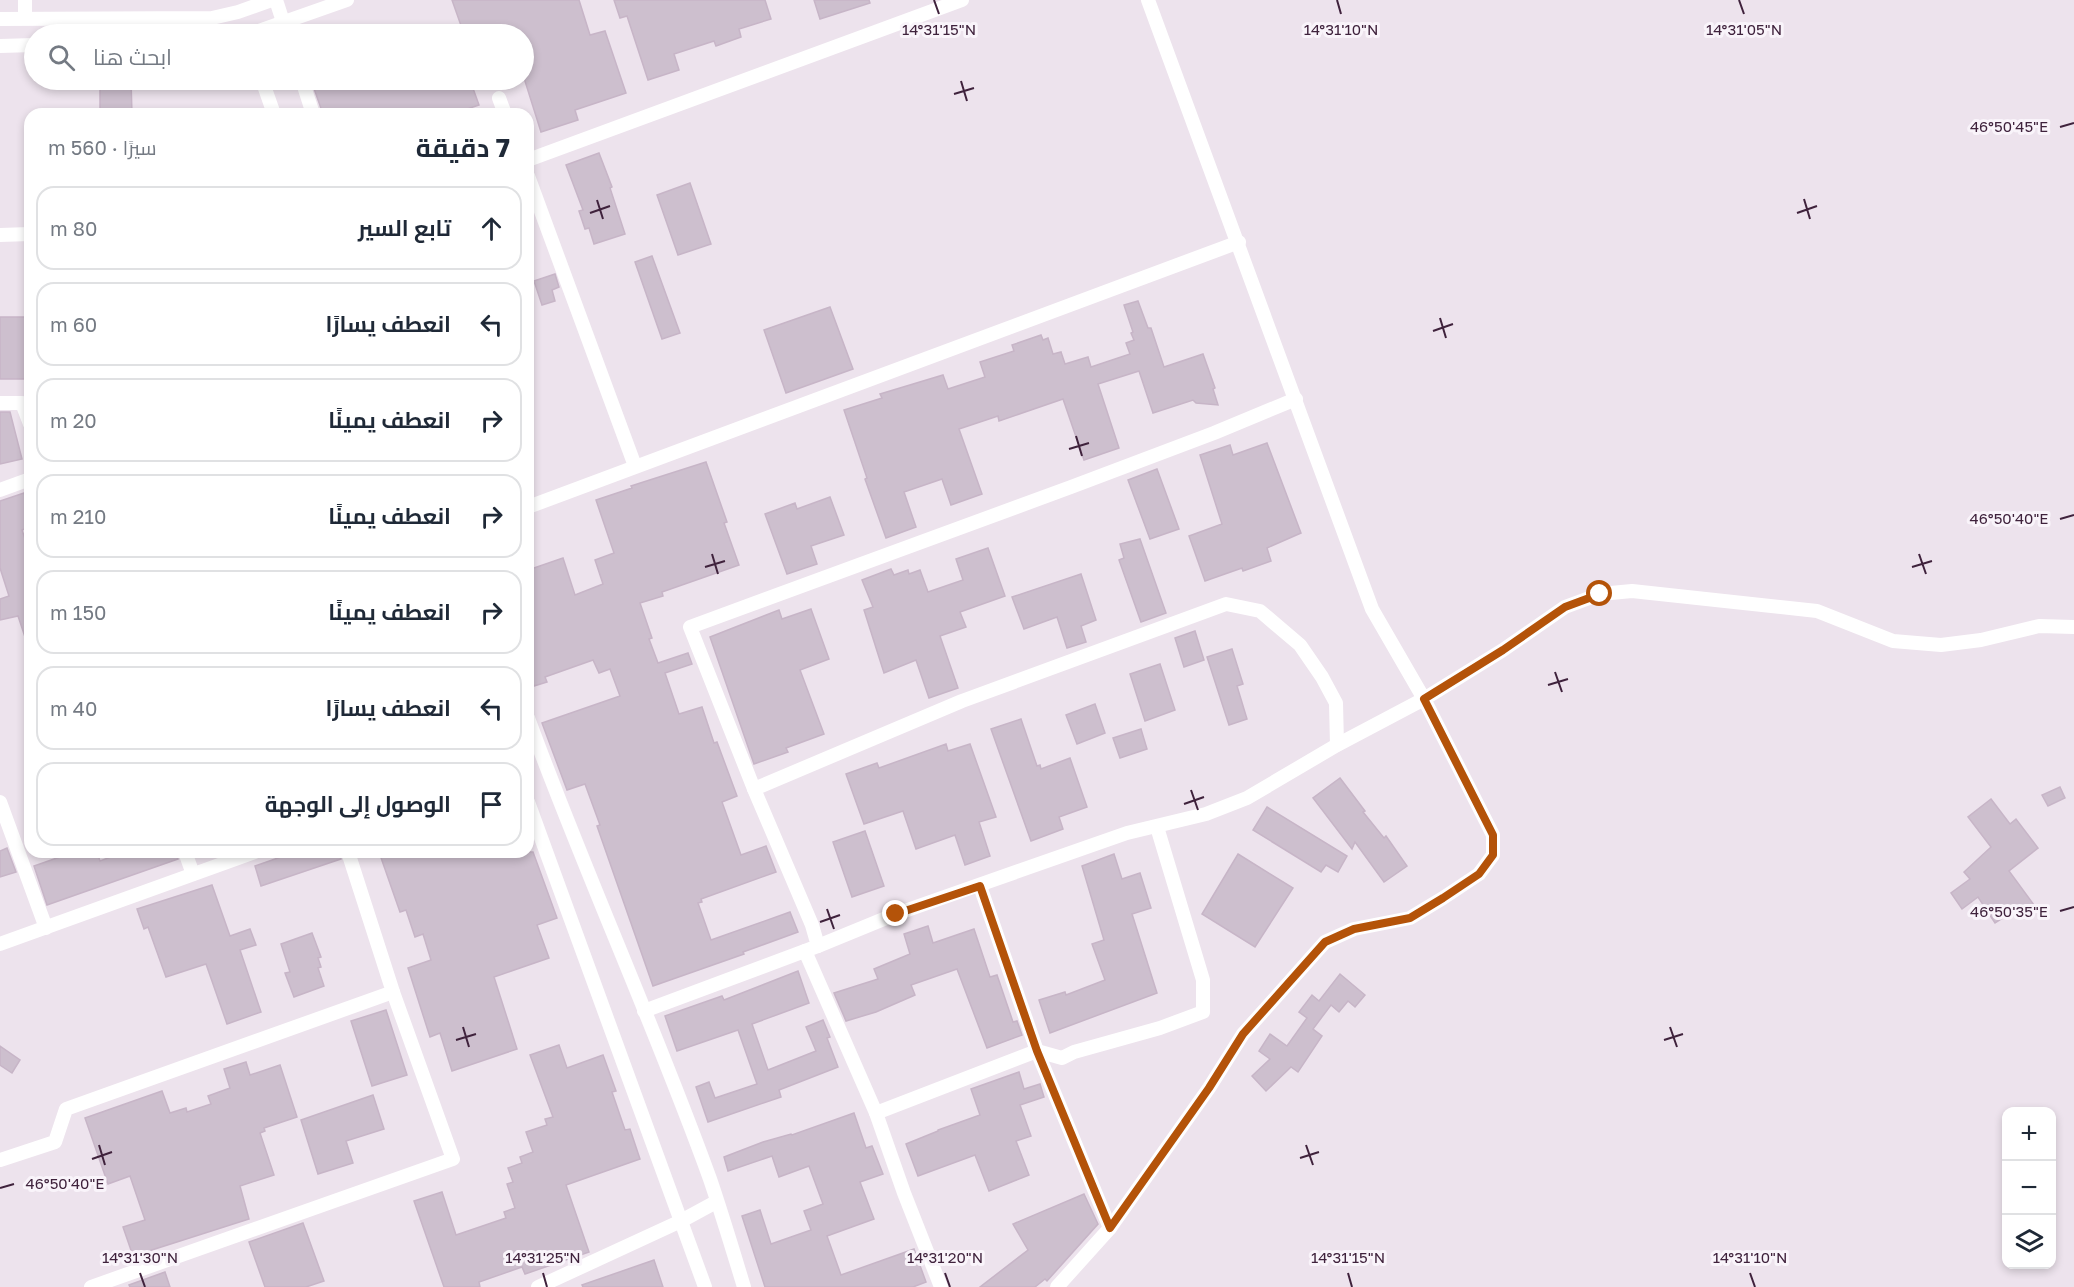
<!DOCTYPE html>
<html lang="ar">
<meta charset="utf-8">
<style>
:root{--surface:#fff;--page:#f2f2f3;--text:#1f2937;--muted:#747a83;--line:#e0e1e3}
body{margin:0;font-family:"Golos Text",Cairo,sans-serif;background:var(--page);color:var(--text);direction:rtl}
.controls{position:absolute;right:18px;bottom:18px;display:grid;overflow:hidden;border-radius:12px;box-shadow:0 3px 9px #0003}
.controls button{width:54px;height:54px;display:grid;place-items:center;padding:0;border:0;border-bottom:2px solid var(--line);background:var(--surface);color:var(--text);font:30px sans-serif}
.stop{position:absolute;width:18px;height:18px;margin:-14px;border:4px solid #b45309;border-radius:50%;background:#fff}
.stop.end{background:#b45309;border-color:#fff;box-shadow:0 2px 6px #0008}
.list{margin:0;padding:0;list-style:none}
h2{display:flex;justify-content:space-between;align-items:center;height:78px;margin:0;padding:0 24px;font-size:26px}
h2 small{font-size:20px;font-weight:400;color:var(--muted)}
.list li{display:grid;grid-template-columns:39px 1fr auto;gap:18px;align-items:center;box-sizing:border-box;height:84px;margin:0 12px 12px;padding:0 12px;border:2px solid var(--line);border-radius:18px}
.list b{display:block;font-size:22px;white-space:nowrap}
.list em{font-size:20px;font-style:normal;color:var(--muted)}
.icon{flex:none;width:33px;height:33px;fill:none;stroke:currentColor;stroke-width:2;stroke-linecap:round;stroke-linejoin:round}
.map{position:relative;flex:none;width:2074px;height:1287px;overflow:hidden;direction:ltr}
.search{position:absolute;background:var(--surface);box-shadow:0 3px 9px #0003;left:24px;top:24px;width:510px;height:66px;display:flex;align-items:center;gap:15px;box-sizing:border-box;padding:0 21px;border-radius:33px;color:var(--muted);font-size:22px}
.panel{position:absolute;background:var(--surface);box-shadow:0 3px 9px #0003;left:24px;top:108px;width:510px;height:750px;border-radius:18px;direction:rtl}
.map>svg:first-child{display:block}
</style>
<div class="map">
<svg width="2074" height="1287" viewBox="0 0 2074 1287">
<rect width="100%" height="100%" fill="#ede3ed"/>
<g fill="#cdbfce" stroke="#c7b5c7" stroke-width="1.5">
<polygon points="452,0 579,0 590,35 605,31 626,93 575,110 578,120 541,132 524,78 524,34 464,34"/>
<polygon points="614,0 765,0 771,19 739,29 741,37 716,46 714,41 674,54 679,70 648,80 627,16 620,18"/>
<polygon points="814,0 869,0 870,3 820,19"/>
<polygon points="100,80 131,80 132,114 100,114"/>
<polygon points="311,80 470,80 479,105 452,114 323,114"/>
<polygon points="599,153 612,187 610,188 625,234 594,244 589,228 585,229 579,211 583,210 566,165"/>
<polygon points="690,183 711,244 678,255 657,195"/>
<polygon points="652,256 680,333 662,339 635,262"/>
<polygon points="555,274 559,287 552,290 555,301 542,305 534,281"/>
<polygon points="1138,301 1148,328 1151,328 1164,367 1203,354 1215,388 1213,389 1218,405 1196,403 1193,400 1153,413 1139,371 1098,384 1119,448 1084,460 1063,399 999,421 998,416 959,429 982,494 951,505 942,479 904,492 916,527 886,538 865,479 867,478 844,410 882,398 880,394 943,375 948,389 985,377 980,362 1014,351 1012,345 1041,335 1043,340 1048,338 1053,354 1061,352 1065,364 1088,357 1091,367 1130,354 1126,343 1134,340 1131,333 1133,332 1124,305"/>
<polygon points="830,307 853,369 786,393 764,330"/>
<rect x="0" y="317" width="30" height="62"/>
<polygon points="0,412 10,412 22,459 0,464"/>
<polygon points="1267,443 1301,533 1267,548 1271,561 1243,571 1242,568 1205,581 1189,536 1222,524 1200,455 1230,445 1233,455"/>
<polygon points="706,462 727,522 724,523 739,565 662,592 663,596 640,603 652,638 649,639 658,663 688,653 692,664 665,673 679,714 702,707 714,743 717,742 737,796 722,802 741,855 766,846 776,872 701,899 702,902 698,903 711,940 790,912 798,932 743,952 744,954 653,986 597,826 600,825 585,784 567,790 542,723 620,696 610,669 599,673 593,660 545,677 547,682 534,686 528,669 528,570 563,558 575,595 603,584 595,560 614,553 596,500 632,488 631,486"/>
<polygon points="1157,469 1179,529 1150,539 1128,480"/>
<polygon points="24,493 30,512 30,527 22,530 30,553 30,645 28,646 18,616 0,620 0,599 9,596 0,568 0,501"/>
<polygon points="830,497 844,535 811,546 817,564 787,574 765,514 795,503 797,509"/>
<polygon points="1140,539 1166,613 1141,622 1119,560 1124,558 1120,544"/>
<polygon points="988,548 1005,596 960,612 966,627 940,636 958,688 929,698 916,660 884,673 864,610 873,607 862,580 891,569 894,575 908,570 909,574 920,570 928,592 963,580 956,559"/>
<polygon points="1081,574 1096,620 1081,626 1086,642 1067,648 1057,617 1024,629 1012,597"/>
<polygon points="811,609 829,659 800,670 824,734 786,748 788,752 754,764 710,637 779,610 782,619"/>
<polygon points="1195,631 1204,660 1184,667 1175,638"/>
<polygon points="1232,649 1243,684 1237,686 1247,719 1229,725 1207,657"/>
<polygon points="1160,664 1175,710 1145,721 1130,674"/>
<polygon points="1095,704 1105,733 1077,744 1066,715"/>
<polygon points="1021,719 1037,766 1040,765 1041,769 1070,758 1087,807 1059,817 1063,829 1031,841 991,729"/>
<polygon points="1141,729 1147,749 1120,758 1113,738"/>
<polygon points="946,744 948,751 970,744 996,817 979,822 990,856 965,865 955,835 916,849 903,811 864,824 846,774 877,763 879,768"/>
<polygon points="1340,778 1365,811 1363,812 1384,838 1386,836 1407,866 1384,882 1355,842 1352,849 1313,798"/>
<polygon points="2060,787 2065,798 2048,806 2042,795"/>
<polygon points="1991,799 2010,824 2016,819 2038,848 2009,871 2034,905 2016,917 2012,912 1995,923 1978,897 1962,909 1951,893 1970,879 1964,872 1991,847 1968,817"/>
<polygon points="1267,807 1347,856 1338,872 1326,865 1321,872 1253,830"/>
<polygon points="865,831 884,886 852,897 833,842"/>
<polygon points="7,848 16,872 0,877 0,851"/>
<polygon points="74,852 97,852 100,861 124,852 176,852 178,859 47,905 34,866"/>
<polygon points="295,852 339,852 341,859 261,886 255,866"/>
<polygon points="379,852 533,852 557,918 537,925 549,958 494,977 517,1049 452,1071 440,1033 430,1037 408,968 431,960 423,934 415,937 406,910 400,912"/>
<polygon points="1114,854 1122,879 1140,873 1151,908 1132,914 1157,993 1050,1033 1039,1000 1065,992 1066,995 1105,980 1092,944 1104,940 1082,866"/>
<polygon points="1238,854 1293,888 1255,947 1202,914"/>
<polygon points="212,885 230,936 250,929 256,945 240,950 261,1012 227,1024 206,964 166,977 148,927 144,929 137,909"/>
<polygon points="928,926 933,943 974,929 990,977 997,975 1013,1022 1017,1021 1022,1035 987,1048 957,969 911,985 915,995 876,1012 846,1021 834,993 878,979 874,969 910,954 904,934"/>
<polygon points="312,933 321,957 318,958 321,967 318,968 324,986 294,997 285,973 290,972 281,944"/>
<polygon points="798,971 809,1003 752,1024 768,1070 816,1051 806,1027 823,1020 830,1037 827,1038 838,1067 779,1090 781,1097 708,1122 696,1087 709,1082 715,1098 757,1084 738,1030 677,1051 665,1016 722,996 724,1000"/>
<polygon points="1340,974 1365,995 1355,1007 1348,1001 1339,1012 1331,1005 1313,1029 1322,1036 1298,1072 1291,1067 1266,1091 1252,1076 1270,1059 1259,1051 1270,1034 1287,1046 1307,1018 1299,1012 1312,995 1319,1001"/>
<polygon points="386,1010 407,1075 372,1086 351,1021"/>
<polygon points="559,1045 567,1068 603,1055 616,1091 612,1092 625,1130 630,1129 640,1159 566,1185 589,1252 525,1274 522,1267 479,1282 480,1287 444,1287 414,1201 442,1192 456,1235 506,1218 504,1212 515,1208 507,1184 513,1182 508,1168 522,1163 520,1157 533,1152 526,1132 547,1125 545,1119 553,1117 530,1055"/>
<polygon points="0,1046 20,1060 12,1073 0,1065"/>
<polygon points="246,1062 250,1075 280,1065 297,1117 264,1128 265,1131 260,1133 274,1175 240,1186 249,1219 133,1256 123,1227 145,1220 130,1176 108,1184 85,1118 162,1091 170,1113 186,1108 187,1112 211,1104 208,1096 230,1088 224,1069"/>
<polygon points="1019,1072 1024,1089 1040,1084 1044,1097 1020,1105 1031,1136 1016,1141 1029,1175 989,1191 975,1155 918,1176 906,1144 938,1131 938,1130 980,1115 971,1089"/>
<polygon points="373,1095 384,1129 346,1141 353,1163 318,1174 301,1120"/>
<polygon points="854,1113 866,1148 872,1146 883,1174 860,1182 874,1219 827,1236 841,1275 914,1249 926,1282 913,1287 765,1287 742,1216 760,1210 771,1244 811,1230 804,1211 823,1204 809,1166 779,1177 772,1156 728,1171 724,1157 763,1142 791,1134 792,1135"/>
<polygon points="1084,1194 1098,1224 1047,1281 1045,1279 1035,1287 980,1287 1028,1250 1013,1224"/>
<polygon points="303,1223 324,1281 306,1287 265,1287 249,1242"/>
<polygon points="654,1260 663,1287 583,1287 582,1285"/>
<polygon points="165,1272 170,1287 130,1287 129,1285"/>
</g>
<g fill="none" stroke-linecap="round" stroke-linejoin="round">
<g stroke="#fff" stroke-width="14">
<polyline points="276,0 287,34"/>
<polyline points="1148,0 1372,609 1424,699 1503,650 1565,607 1600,594 1632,591 1817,611 1893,641 1941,645 1981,640 2039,626 2074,627"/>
<polyline points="25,18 25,0"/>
<polyline points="0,19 212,18 238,12 272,0"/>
<polyline points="250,34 347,0"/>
<polyline points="0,46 34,45"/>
<polyline points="262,80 274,114"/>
<polyline points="302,80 313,114"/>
<polyline points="499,98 505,114"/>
<polyline points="528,160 962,0"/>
<polyline points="528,176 635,466"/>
<polyline points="0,235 30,234"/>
<polyline points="0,403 22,403 30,424"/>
<polyline points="0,490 30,479"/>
<polyline points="528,507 1239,242"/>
<path d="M528 718C585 873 654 1024 710 1179 722 1214 733 1251 744 1287"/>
<polyline points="754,789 962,701 1226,604 1260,611 1300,645 1322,677 1336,703 1337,745"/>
<polyline points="0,802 46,928"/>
<polyline points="528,802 705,1287"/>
<polyline points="185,852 193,874"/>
<polyline points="980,886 1037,1051 1110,1228"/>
<polyline points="0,944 255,852"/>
<polyline points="818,946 896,914 1127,833 1206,814 1247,798 1337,745 1424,699 1493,835 1493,855 1479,874 1443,898 1410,918 1354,929 1325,942 1243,1034 1209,1088 1110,1228 1057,1287"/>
<polyline points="805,951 876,1113 904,1193 941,1287"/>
<polyline points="644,1011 818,946 812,925 754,789 690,627 1071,487 1214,433 1296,399"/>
<polyline points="876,1113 1037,1051 1062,1058 1074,1052 1160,1028 1203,1012 1203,980 1157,827"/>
<polyline points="0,1160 55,1142 66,1109 393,992 348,852"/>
<polyline points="91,1287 453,1159 393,992"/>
<polyline points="538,1287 681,1221 716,1202"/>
</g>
</g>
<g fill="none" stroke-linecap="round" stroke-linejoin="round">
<polyline stroke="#b45309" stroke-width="8" points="896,914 980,886 1037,1051 1110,1228 1209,1088 1243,1034 1325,942 1354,929 1410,918 1443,898 1479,874 1493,855 1493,835 1424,699 1503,650 1565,607 1600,594"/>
</g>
<path fill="none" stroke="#3f223c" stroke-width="2" d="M934 0 939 14M1337 0 1341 14M1739 0 1744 14M961 81 967 101M954 94 974 88M2060 127 2074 123M1804 199 1810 219M597 200 603 219M590 213 610 206M1797 213 1817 206M1440 318 1446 338M1433 331 1453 324M1076 436 1082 456M1069 449 1089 443M2060 519 2074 515M712 554 718 574M1919 554 1926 574M705 567 725 561M1912 567 1932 561M1555 672 1562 692M1548 685 1568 679M1191 790 1198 810M1184 804 1204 797M827 909 834 929M2060 911 2074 907M820 922 840 915M463 1027 469 1047M1670 1027 1677 1047M456 1040 476 1034M1664 1040 1683 1034M99 1145 105 1165M1306 1145 1313 1165M1300 1158 1319 1152M92 1159 112 1152M0 1188 14 1184M140 1273 145 1287M543 1273 547 1287M945 1273 950 1287M1348 1273 1352 1287M1750 1273 1755 1287"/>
<g font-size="15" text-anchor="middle" fill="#3f223c" stroke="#f9f4fa" stroke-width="6" stroke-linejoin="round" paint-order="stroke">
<text x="939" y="35">14°31'15"N</text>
<text x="1341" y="35">14°31'10"N</text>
<text x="1744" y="35">14°31'05"N</text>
<text x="2009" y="132">46°50'45"E</text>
<text x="2009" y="524">46°50'40"E</text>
<text x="2009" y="917">46°50'35"E</text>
<text x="65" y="1189">46°50'40"E</text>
<text x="140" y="1263">14°31'30"N</text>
<text x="543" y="1263">14°31'25"N</text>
<text x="945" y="1263">14°31'20"N</text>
<text x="1348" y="1263">14°31'15"N</text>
<text x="1750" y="1263">14°31'10"N</text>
</g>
</svg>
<div class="controls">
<button>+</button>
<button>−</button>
<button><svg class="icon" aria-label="layers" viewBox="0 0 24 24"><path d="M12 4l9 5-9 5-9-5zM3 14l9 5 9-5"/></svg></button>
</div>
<div class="stop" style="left:1600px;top:594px"></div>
<div class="stop end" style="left:896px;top:914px"></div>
<div class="search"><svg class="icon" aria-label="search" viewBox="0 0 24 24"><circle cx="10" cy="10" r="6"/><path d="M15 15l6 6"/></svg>ابحث هنا</div>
<section class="panel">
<h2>7 دقيقة<small>سيرًا · 560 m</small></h2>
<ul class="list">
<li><svg class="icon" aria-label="ahead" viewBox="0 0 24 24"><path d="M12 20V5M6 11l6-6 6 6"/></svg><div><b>تابع السير</b></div><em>80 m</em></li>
<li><svg class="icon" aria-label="left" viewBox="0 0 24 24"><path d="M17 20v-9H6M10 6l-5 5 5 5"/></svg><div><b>انعطف يسارًا</b></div><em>60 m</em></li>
<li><svg class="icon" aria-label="right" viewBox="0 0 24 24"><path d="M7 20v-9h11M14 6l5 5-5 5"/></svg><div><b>انعطف يمينًا</b></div><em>20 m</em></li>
<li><svg class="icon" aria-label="right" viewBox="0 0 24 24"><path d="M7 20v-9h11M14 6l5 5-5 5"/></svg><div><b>انعطف يمينًا</b></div><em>210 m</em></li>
<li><svg class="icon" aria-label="right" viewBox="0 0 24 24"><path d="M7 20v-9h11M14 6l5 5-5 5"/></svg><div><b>انعطف يمينًا</b></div><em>150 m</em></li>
<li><svg class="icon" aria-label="left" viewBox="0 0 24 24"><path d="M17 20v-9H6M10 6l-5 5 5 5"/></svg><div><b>انعطف يسارًا</b></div><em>40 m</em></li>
<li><svg class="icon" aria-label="arrive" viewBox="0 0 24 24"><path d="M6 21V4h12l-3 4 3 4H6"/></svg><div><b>الوصول إلى الوجهة</b></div></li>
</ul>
</section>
</div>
